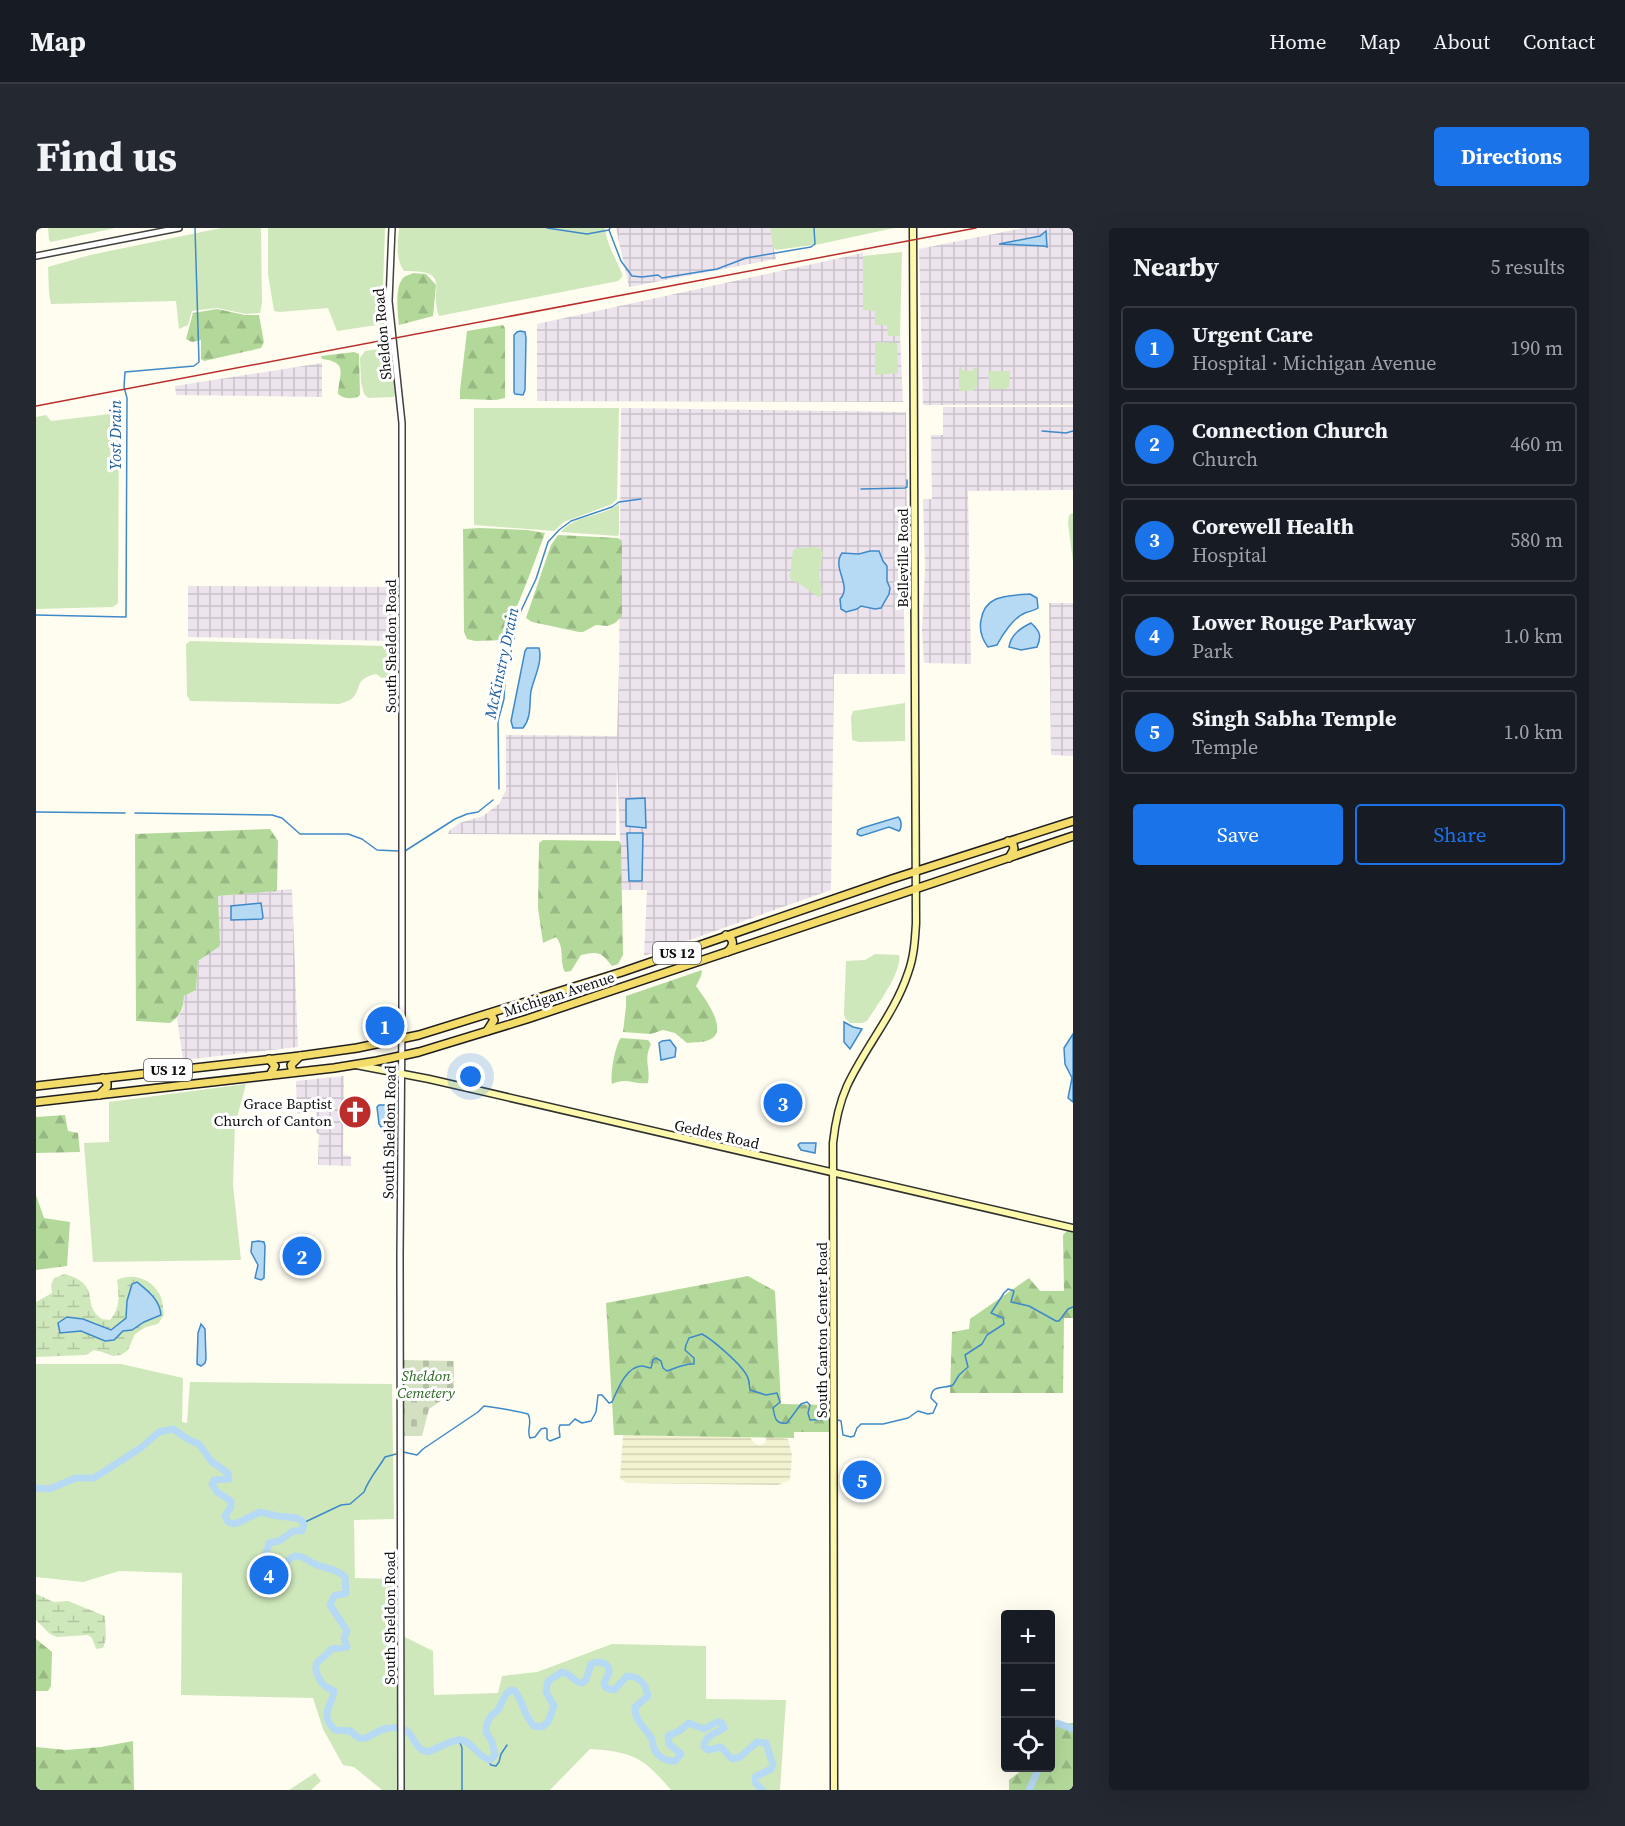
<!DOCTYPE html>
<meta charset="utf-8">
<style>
:root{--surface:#171b24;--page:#242831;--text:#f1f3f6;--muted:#9ea1a6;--line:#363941;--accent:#1a73e8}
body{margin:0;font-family:"Source Serif 4",serif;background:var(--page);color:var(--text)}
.controls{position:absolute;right:18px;bottom:18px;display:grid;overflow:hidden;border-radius:6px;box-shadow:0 6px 24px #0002}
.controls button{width:54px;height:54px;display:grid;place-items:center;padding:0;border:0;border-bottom:2px solid var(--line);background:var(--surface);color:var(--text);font:30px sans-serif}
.you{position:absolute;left:435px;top:849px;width:21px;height:21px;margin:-15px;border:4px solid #fff;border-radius:50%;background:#1a73e8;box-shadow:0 0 0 9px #1a73e833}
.badge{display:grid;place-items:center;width:39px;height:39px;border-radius:50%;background:var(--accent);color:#fff;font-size:20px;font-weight:700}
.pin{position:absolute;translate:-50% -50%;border:3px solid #fff;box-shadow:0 2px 6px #0006}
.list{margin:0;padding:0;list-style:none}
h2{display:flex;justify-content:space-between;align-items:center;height:78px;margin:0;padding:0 24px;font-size:26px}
h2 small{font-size:20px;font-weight:400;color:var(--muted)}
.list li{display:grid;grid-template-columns:39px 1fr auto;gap:18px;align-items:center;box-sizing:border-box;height:84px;margin:0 12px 12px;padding:0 12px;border:2px solid var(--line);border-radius:6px}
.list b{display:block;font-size:22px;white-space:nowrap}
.list p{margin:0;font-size:20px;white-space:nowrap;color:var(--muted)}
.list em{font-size:20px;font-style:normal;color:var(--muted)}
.actions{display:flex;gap:12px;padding:18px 24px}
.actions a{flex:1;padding:14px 0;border:2px solid var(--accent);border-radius:6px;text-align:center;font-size:21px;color:var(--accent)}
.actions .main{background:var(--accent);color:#fff}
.icon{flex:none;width:33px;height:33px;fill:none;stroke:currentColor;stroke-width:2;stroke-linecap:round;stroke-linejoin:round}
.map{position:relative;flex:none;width:1037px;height:1562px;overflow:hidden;border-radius:6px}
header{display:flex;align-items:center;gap:36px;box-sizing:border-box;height:84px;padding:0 30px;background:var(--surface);border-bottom:2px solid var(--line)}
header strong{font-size:28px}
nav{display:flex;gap:33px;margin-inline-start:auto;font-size:21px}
.intro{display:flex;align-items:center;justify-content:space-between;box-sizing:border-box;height:144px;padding:0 36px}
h1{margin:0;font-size:42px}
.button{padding:15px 27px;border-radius:6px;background:var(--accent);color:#fff;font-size:21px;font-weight:700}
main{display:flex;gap:36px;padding:0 36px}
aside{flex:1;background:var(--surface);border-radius:6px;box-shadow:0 6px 24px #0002}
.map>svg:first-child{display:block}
</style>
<header>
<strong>Map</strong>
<nav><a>Home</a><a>Map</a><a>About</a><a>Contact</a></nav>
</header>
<div class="intro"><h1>Find us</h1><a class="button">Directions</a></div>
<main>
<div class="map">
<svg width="1037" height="1562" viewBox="0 0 1037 1562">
<defs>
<pattern id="industrial-grid" width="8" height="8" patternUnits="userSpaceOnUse" patternTransform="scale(1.5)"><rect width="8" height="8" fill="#ece3ed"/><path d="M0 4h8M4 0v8" fill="none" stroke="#c9c2ca"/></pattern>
<pattern id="farmland-rules" width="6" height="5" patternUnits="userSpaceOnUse" patternTransform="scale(1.5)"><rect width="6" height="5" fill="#f4f3d1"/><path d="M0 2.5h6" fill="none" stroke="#d0cfb2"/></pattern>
<pattern id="forest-firs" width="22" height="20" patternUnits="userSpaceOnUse" patternTransform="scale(1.5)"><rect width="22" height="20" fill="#b2d99a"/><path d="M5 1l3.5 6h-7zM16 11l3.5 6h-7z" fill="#98b984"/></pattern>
<pattern id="wetland-marsh" width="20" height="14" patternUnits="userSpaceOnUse" patternTransform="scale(1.5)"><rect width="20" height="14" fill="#cfe8bb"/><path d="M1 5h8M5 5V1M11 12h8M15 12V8" fill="none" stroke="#b1c6a0"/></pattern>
<pattern id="cemetery-stones" width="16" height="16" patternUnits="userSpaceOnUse" patternTransform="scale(1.5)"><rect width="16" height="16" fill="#d4e0c2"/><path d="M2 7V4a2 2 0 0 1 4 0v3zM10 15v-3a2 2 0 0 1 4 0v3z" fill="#b5bfa6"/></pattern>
</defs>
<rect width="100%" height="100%" fill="#fffdf0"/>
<g fill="url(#industrial-grid)">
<polygon points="580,0 734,0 740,31 593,59"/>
<polygon points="987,0 1037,0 1037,177 887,177 883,21"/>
<polygon points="827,25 827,82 839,82 852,97 852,108 864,108 867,174 501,173 501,96"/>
<polygon points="286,135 286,169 140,167 139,158"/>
<polygon points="907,179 1037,179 1037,262 932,263 935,436 888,435 886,403 889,341 887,271 896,271 895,207 907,207"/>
<polygon points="585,180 870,184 871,322 868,384 869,446 798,446 795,662 608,728 611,662 586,662 581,531 580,607 412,606 413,603 423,595 447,588 463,576 470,562 470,507 581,508 583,442"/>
<polygon points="152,358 357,359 356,413 152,409"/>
<polygon points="1013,375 1037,375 1037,528 1015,527"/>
<polygon points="256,661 262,819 147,832 141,790 147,781 148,768 160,762 162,733 183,718 182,668"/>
<polygon points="308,848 307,927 315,928 315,938 282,937 283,906 280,905 280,883 261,886 260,853"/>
</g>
<polygon fill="url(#farmland-rules)" points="684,1205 691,1209 712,1207 719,1216 723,1217 728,1216 732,1207 752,1211 756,1227 754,1252 742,1257 591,1255 584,1251 587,1207"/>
<g fill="#cfe8bb">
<polygon points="12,0 79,0 15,14 13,12"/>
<polygon points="185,0 225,0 226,75 224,85 210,86 181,80 156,83 152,97 143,101 140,73 15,76 13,65 12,39 54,27"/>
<polygon points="232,0 349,0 346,86 348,96 301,103 292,80 243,84 238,83 232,46"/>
<path d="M363 0H569C571 18 581 32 587 48L582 53 403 88C392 60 418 43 368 43 359 30 362 15 363 0Z"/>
<polygon points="734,0 858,0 784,16 740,22 737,19"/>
<polygon points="866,24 864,108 852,108 851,97 839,97 839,83 827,82 827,28"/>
<polygon points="839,114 861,115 862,145 839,147"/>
<path d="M342 121C360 127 358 150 359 166L358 169 332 170 328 166 325 154 324 130 329 123Z"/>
<polygon points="923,139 926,139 926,142 937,143 937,140 941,140 941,158 937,163 923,163"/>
<polygon points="952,143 974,143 973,159 969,161 954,161"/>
<polygon points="438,180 583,180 581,271 576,276 528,294 518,303 438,297"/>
<polygon points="74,186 83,186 82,375 77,379 0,381 0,189 10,187 15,193"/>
<path d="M583 276V306L582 308 525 304C538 287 566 289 583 276Z"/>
<polygon points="1037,285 1037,334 1032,295 1033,287"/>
<polygon points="780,319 785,321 787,325 783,345 786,364 785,368 782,369 761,354 756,353 754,349 757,322 762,320"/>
<path d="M154 413 350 418 357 419 361 424 360 443 355 449 346 450 340 446C311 452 333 469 303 476L154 473 151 467 150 416Z"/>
<polygon points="869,475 869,513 823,514 816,512 815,489 817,483"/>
<path d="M839 726 863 727C867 743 840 779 831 793L826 795H814L809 790 808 786 810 733 829 732Z"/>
<polygon points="210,856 199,897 197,957 205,1032 57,1034 48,915 73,914 73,874"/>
<path d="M0 1136H85L147 1150 146 1194 151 1195 154 1154 356 1156 358 1291 318 1292 319 1350 359 1351V1408L369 1409 397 1423 398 1467 462 1465 466 1448 501 1444 576 1416 670 1418V1471L750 1472 744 1562H635C607 1529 597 1524 554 1521L514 1562H346L318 1539 307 1537 287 1501 277 1470 145 1467 146 1345 83 1343 47 1354 0 1349Z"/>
<polygon points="279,1545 285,1553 275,1562 253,1562"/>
</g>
<g fill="url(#forest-firs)">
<path d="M377 45 390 46 400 57 397 88 363 97C362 85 358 58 368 49 371 47 374 47 377 45Z"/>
<polygon points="181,81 209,87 223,87 228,114 225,120 168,133 165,131 165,112 156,114 150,111 157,85"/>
<polygon points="467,97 469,100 469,170 460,172 424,171 424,162 431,103"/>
<path d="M318 124 323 126 324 167C319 172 307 171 302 166 303 146 313 134 286 131L285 128Z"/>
<path d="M444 300 491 302 509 305C500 331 490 356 480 381 476 392 477 403 469 412L439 413 431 411 428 404 427 301Z"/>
<polygon points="522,307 582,310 586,313 586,388 579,395 572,398 560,397 547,404 543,404 496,394 490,390 515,317"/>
<path d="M234 601 242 613 241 663 182 668 184 718 162 733 160 762 148 768C147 781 145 787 134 795L100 793 99 606Z"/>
<path d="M507 612 583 613 585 616 587 727 582 736 576 738C565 724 563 723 545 727L535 743 529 744C523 733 529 719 520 709L507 715 502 680 503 615Z"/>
<path d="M666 742 665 748 660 758C667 768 693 801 675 811 668 815 658 814 651 815L639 805 627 802 615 806 587 804 590 778V768Z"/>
<path d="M585 810 612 812 615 816C607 833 615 839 612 855 598 857 591 849 576 856 574 847 579 817 585 810Z"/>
<polygon points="29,887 32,903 42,905 44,924 0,925 0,889"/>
<polygon points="0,967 8,990 34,994 31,1038 0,1042"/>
<polygon points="1032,1002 1037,1003 1037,1090 1028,1090 1027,1165 914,1165 916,1104 933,1101 934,1091 993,1050 1004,1063 1028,1063 1027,1007"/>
<polygon points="712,1048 739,1063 745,1176 793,1177 794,1204 758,1204 758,1210 578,1207 570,1075"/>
<polygon points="0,1411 16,1424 15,1458 12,1463 0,1463"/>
<polygon points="1037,1495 1037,1562 973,1562 973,1552 989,1540 1014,1540 1015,1496"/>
<polygon points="97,1513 98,1562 0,1562 0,1519 30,1522 65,1519"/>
</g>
<g fill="url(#wetland-marsh)" fill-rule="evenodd">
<path d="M29 1046C67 1057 44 1076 66 1091L74 1092C85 1079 83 1068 81 1052 97 1044 116 1051 124 1067 127 1073 127 1081 128 1087L122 1096 110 1099 99 1106 92 1122 85 1127 77 1128 66 1124 58 1122 50 1127 0 1129V1074L16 1065 15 1057 18 1050ZM117 1068 125 1082V1087L108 1094 96 1102 87 1103 78 1112 69 1113 45 1103 47 1091 75 1102 90 1090 91 1073Z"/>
<polygon points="0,1366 18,1374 32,1373 69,1388 70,1411 67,1420 60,1421 56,1410 52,1407 21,1409 14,1406 0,1392"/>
</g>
<polygon fill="url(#cemetery-stones)" points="367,1132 418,1133 418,1164 393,1181 386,1208 366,1208"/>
<g fill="#b6d9f4" stroke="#3f89c9" stroke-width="1.5">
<polygon points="1010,3 1011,19 1008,18 963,16 1004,8"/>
<polygon points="484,103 489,104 490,110 489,162 487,167 479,166 478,164 478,107 481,104"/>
<path d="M834 323H843L847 333 851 338V353L854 360 853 366 845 380 839 381 825 378 821 381 810 384 805 381 804 371C817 358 795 340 806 325L823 326Z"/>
<path d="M994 366 1001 370 1002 380C998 383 994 383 989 385 978 389 966 407 961 417L952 419C946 411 943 402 945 392 949 366 972 368 994 366Z"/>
<path d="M995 395C1004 403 1006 408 1001 419L985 422 973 419C975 406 985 400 995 395Z"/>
<path d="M491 420H503C507 433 498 450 495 463 493 476 496 489 487 500H477L475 493 489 423Z"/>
<polygon points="609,570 610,600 590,598 590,571"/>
<path d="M862 589C866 592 866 600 863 603L853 599 825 608 821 606 822 602 826 600Z"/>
<polygon points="591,605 607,605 606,653 593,653"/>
<polygon points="225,675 227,689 226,691 195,692 195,678"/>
<polygon points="808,794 817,799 826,801 814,821 808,814"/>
<polygon points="1037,806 1037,874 1032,870 1036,850 1029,836 1028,820"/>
<polygon points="634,812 640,820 639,829 625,832 623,815 626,813"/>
<polygon points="343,877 351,877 352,880 352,897 345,899 343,896 341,879"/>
<polygon points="764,915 780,915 779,925 765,922 762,917"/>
<polygon points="222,1013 228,1014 229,1018 228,1050 225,1052 219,1050 222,1037 215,1024 216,1014"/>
<path d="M101 1054C112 1063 124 1072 125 1087L108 1094 96 1102 87 1103 78 1112 69 1113 45 1103 24 1105 22 1095 31 1089 47 1091 75 1102 90 1090 91 1073 96 1056Z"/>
<polygon points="165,1096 169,1101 170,1131 169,1135 165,1138 161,1136 162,1105"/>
</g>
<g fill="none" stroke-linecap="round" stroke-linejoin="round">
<g stroke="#3f89c9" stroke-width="1.5">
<polyline points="511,0 551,6 573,2 574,0"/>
<polyline points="573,2 585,33 596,48 606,49 622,47 626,50 681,41 710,30 775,19 779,16 778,0"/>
<polyline points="1006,203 1030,205 1037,203"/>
<polyline points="825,261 869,260 871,259 871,252"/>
<polyline points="0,387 90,389 91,170 88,159 89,144 158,138 163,134 159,0"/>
<polyline points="463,561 462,493 468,471 469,451 483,387 500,351 512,314 523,302 535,293 576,279 583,274 605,271"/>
<polyline points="0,584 89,585"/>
<polyline points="99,585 236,587 246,590 264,606 312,606 326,611 341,622 362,623"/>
<polyline points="369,623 419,591 431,586 442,584 457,572"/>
<path d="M802 1192 805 1193 807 1207 815 1209 818 1208 821 1200 825 1196H847L872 1190 882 1183 892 1186 897 1185 901 1176 895 1170C895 1156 909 1161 917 1157L923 1147 932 1139 929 1127 946 1116 951 1107 968 1096 967 1090 955 1085 968 1065 972 1061 978 1063 975 1074 993 1078 1020 1093H1023L1032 1081 1037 1079"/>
<path d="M367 1224 381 1227 387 1221 442 1184 448 1178C463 1180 477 1182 492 1186 497 1194 490 1202 494 1210L499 1209 505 1201 509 1200 511 1201V1211L514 1213 524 1209 523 1200 524 1197H533L539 1191 546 1195 555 1193 560 1184 562 1167H566L573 1175 576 1174C581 1163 590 1138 606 1138 609 1138 612 1140 615 1140L617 1132 620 1130 625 1133 627 1140 631 1143C640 1140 649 1135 658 1136V1130L649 1122 650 1117 653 1110 666 1106C677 1112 706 1137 711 1148 714 1153 713 1158 714 1162L730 1167 741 1165 744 1174 737 1180C739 1189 739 1197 751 1195L765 1176 771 1174 774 1177 772 1185 774 1192 794 1191"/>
<path d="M267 1295 305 1277 314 1276 328 1264C333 1250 342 1241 349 1229L360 1226"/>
<polyline points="423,1512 426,1520 426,1562"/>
<polyline points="451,1531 455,1537 460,1538 463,1534 465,1526 471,1517"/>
</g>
<g stroke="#b6d9f4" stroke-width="7">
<path d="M0 1260 13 1261 40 1250H58L106 1219 123 1204 137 1201 153 1212 163 1216 176 1234 192 1245 193 1251 178 1252 176 1256 181 1264 195 1273V1279L189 1288 192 1294 198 1296 201 1295 224 1284 241 1288 261 1290 266 1293 268 1297 266 1303H257L243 1313 233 1315 230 1325 225 1331 230 1341C248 1347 247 1331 260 1328 265 1327 269 1331 273 1333 285 1341 299 1339 309 1349L310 1365 298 1368 294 1377 311 1403 308 1410 311 1419 295 1421C291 1428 286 1429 281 1435 277 1441 284 1454 289 1458 291 1460 295 1461 298 1463 296 1479 282 1486 299 1502L315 1503C329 1521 336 1501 353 1500 382 1497 372 1518 391 1524 401 1521 411 1514 422 1512 434 1510 441 1529 454 1532L459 1527 456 1514 450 1504 451 1495 455 1488 462 1482 470 1466 475 1462 479 1463C487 1474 488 1488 498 1498L506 1499 512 1494 518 1478 510 1464 512 1453 526 1444C535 1445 537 1454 546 1455L550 1452 555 1436C561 1432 569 1434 573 1440V1445L568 1455 570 1460 578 1462 591 1448C603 1448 610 1456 612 1468L599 1479C598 1491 608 1499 614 1508 619 1515 615 1510 617 1517 619 1527 629 1534 639 1533L645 1526 633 1516 632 1508 643 1503 653 1495 668 1501 681 1494 686 1495 688 1500C680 1506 668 1507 668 1519L672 1522 685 1519 696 1531 704 1529 721 1514 730 1515 737 1537 735 1541 719 1549 720 1556 726 1562"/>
<polyline points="1014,1497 1021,1495 1037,1501"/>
<polyline points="993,1562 1003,1540"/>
</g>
<g stroke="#414141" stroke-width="8">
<g id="tertiary">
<polyline points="356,0 353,73 366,195 366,792 364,1028 365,1562"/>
<polyline points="0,28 143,0"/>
</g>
</g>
<g stroke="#303030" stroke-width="9">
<g id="secondary">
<polyline points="320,837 393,851 1037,1000"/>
<path d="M798 1562 797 915C799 896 803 876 811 858 829 819 859 785 872 745 878 729 879 712 880 695L877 0"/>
</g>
</g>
<g stroke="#1f1f1f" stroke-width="10">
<g id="primary">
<polyline points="972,613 977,616 978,621 973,630"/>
<path d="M690 707C699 711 698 718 691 724"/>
<polyline points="451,803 458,792 456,788 452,786"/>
<polyline points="233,831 239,838 234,847"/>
<polyline points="257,844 255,837 264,828"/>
<polyline points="0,858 264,828 321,820 383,807 586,744 856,651 1037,593"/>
<polyline points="63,867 71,859 71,855 67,850"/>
<polyline points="0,874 298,840 341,833 383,824 491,791 1037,608"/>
</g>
</g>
<use href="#tertiary" stroke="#fff" stroke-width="5"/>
<use href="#secondary" stroke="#fcf9ad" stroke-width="6"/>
<use href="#primary" stroke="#f4dc6b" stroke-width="7"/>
<polyline stroke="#bb2d2a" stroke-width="1.5" points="0,178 940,0"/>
</g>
<defs>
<g id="church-disc" transform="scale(1.725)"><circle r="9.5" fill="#bb2d2a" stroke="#fff"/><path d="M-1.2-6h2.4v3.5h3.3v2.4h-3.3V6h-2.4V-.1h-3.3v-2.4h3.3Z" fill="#fff"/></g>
</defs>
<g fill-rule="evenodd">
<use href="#church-disc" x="319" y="884"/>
</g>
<g text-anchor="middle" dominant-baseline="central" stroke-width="6" stroke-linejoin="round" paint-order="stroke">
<g fill="#fff" stroke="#565656" stroke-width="1.5">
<rect x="617" y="714" width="48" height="22" rx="4.5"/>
<rect x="108" y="831" width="48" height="22" rx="4.5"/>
</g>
<g font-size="14" font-weight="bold" fill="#0e0e0e">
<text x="641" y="725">US 12</text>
<text x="132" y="842">US 12</text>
</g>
<g font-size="15" fill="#0e0e0e" stroke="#fff">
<text transform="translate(346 106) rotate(-95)">Sheldon Road</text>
<text transform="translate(866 330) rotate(-90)">Belleville Road</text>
<text transform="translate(354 418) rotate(-90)">South Sheldon Road</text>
<text transform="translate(523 766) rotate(-18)">Michigan Avenue</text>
<text transform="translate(353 904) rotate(-89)">South Sheldon Road</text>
<text transform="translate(681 906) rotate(13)">Geddes Road</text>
<text transform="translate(785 1102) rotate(-90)">South Canton Center Road</text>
<text transform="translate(353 1390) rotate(-90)">South Sheldon Road</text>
</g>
<g font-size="15" fill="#0e0e0e" stroke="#fff" text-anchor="end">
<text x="296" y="875">Grace Baptist<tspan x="296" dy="17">Church of Canton</tspan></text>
</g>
<g font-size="15" font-style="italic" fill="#2a6520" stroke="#fff">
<text x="390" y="1147">Sheldon<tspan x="390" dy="17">Cemetery</tspan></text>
</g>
<g font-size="16" font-style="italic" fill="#1b5c9d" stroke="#fff">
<text transform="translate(79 207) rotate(-90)">Yost Drain</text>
<text transform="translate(465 435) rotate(-78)">McKinstry Drain</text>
</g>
</g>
</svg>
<div class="controls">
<button>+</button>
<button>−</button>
<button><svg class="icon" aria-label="locate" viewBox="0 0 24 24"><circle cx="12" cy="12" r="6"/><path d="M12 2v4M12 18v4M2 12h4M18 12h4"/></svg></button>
</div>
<div class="you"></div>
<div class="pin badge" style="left:349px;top:798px">1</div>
<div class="pin badge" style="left:266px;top:1028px">2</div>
<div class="pin badge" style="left:747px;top:875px">3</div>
<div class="pin badge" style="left:233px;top:1347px">4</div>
<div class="pin badge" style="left:826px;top:1252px">5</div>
</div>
<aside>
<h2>Nearby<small>5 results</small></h2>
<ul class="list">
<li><span class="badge">1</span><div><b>Urgent Care</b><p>Hospital · Michigan Avenue</p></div><em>190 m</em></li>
<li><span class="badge">2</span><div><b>Connection Church</b><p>Church</p></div><em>460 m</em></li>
<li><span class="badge">3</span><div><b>Corewell Health</b><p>Hospital</p></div><em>580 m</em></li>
<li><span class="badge">4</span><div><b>Lower Rouge Parkway</b><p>Park</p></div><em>1.0 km</em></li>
<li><span class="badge">5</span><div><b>Singh Sabha Temple</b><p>Temple</p></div><em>1.0 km</em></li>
</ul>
<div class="actions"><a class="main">Save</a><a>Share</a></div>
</aside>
</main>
